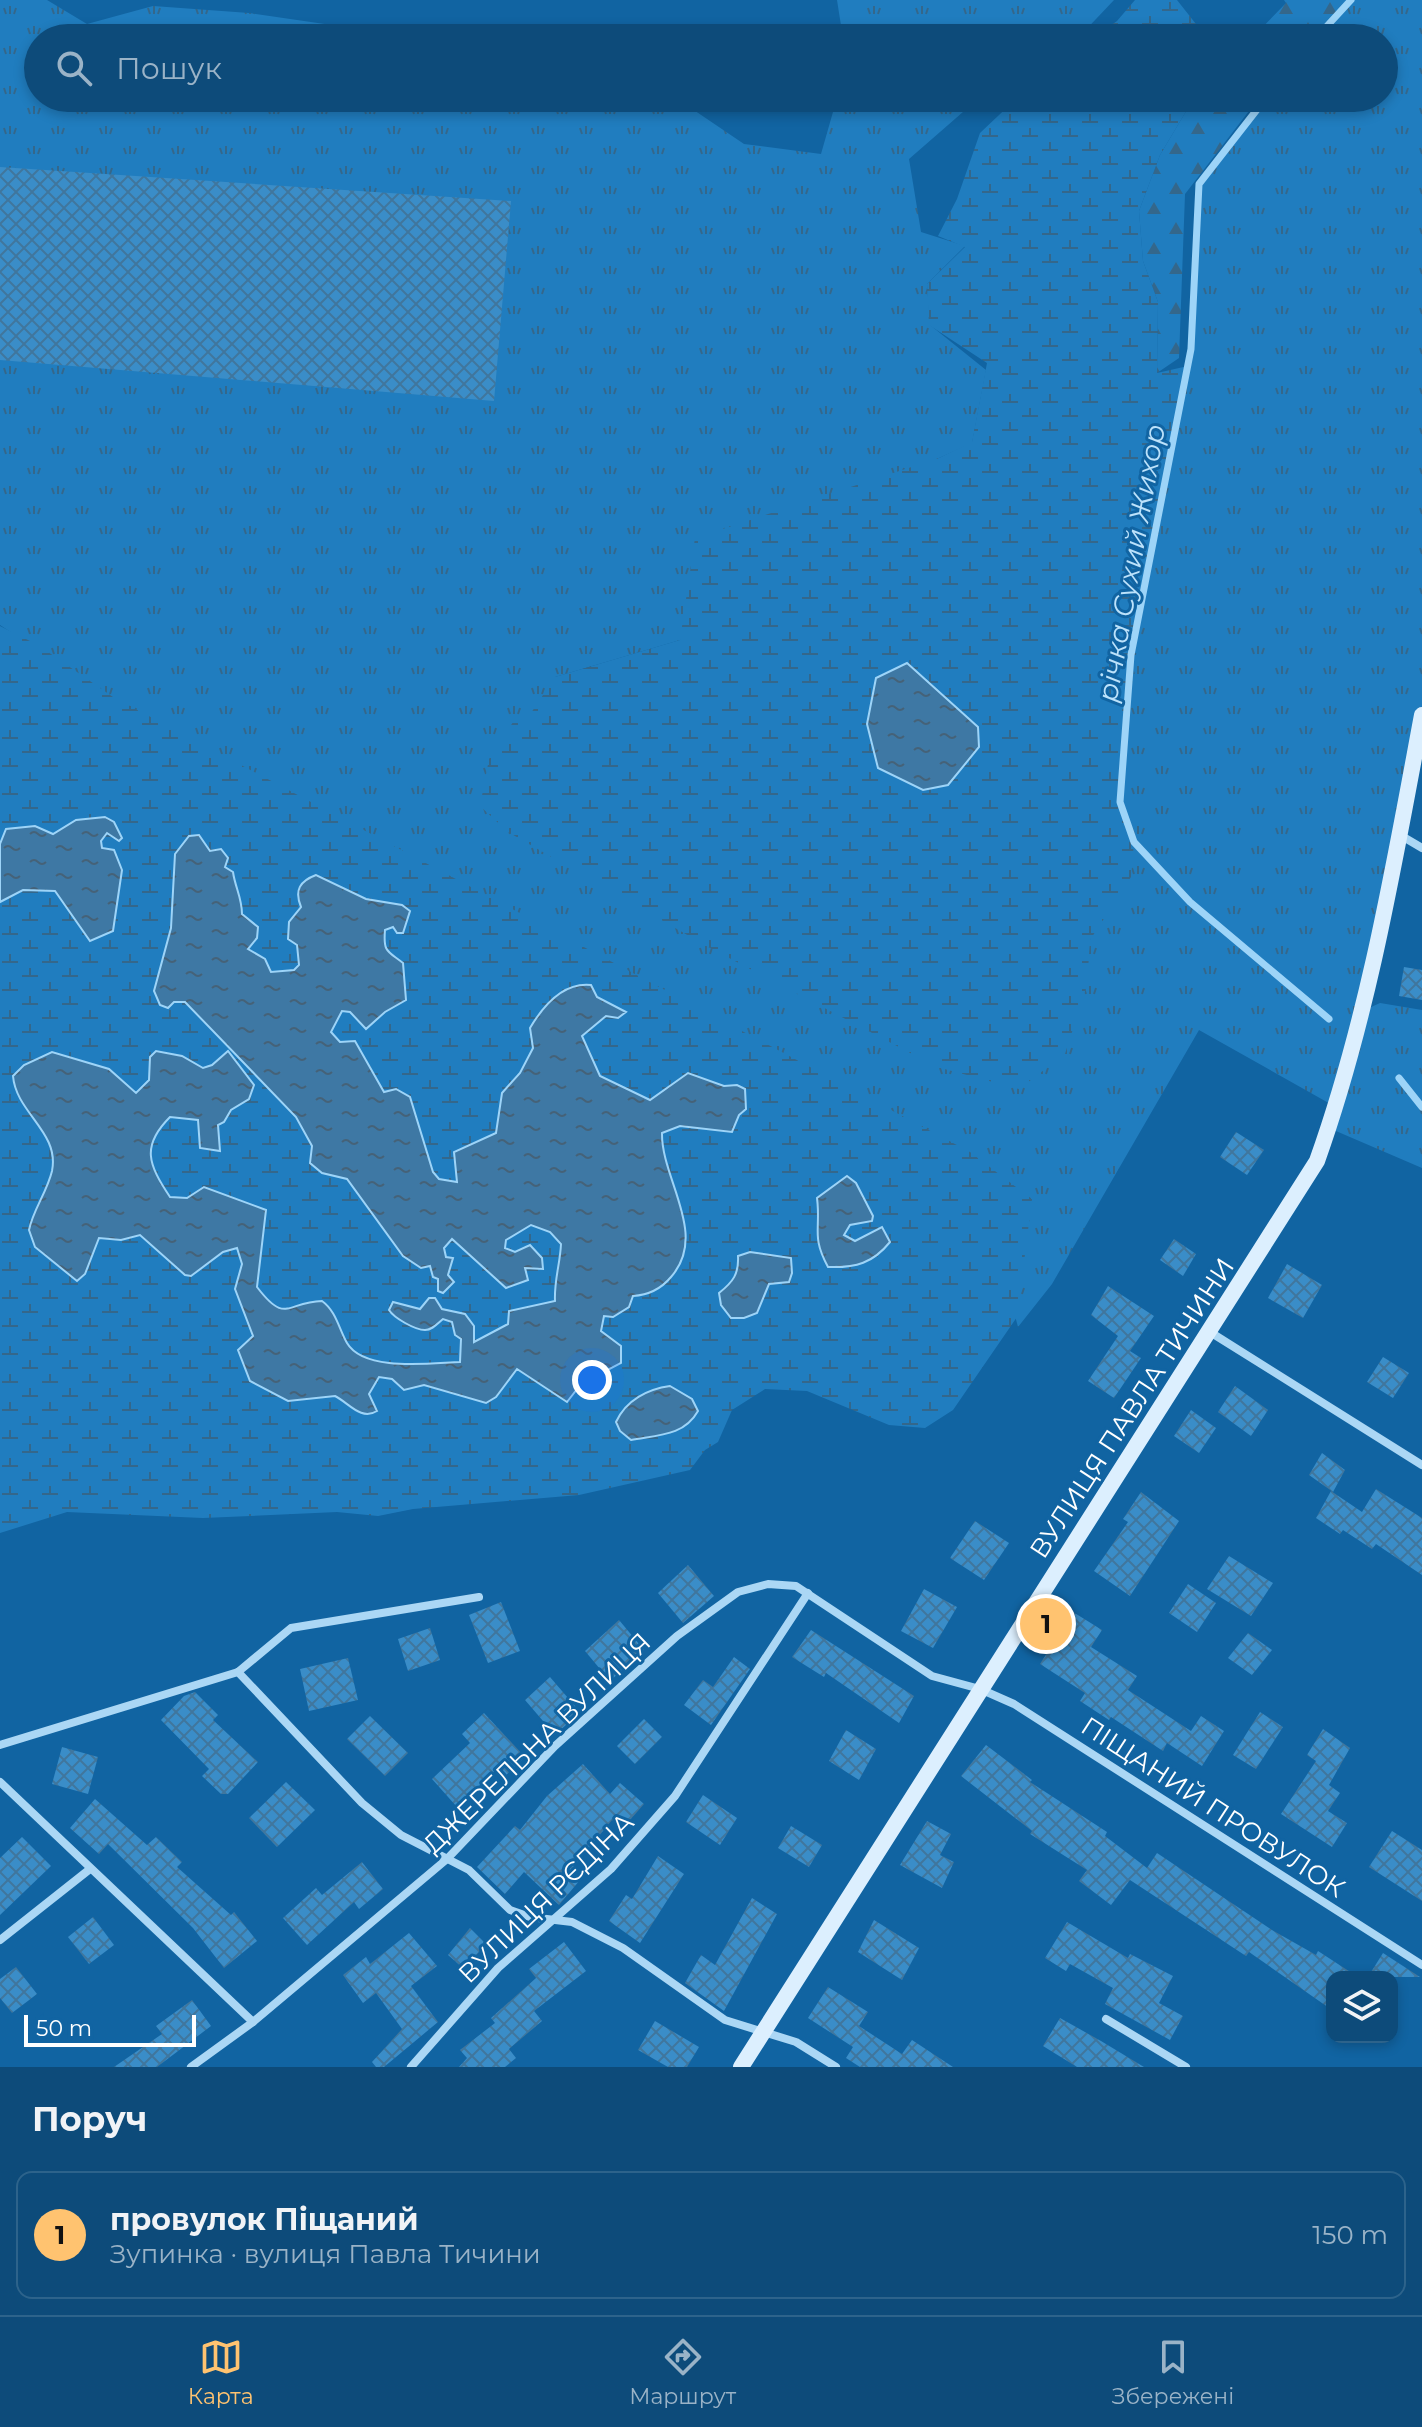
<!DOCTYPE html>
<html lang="uk">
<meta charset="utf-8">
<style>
:root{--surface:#0d4b7a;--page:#1b5581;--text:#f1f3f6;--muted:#9ab3c7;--line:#2d638b;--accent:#ffc370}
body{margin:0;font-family:Montserrat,sans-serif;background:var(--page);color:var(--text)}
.controls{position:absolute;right:24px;bottom:24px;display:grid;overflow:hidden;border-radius:16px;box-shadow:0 4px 12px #0003}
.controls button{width:72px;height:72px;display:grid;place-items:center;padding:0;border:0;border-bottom:2px solid var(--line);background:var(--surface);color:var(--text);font:40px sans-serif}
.scale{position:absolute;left:24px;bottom:20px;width:172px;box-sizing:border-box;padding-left:8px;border:4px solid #fff;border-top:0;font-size:22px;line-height:28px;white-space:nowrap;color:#fff;-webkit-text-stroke:6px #1164a2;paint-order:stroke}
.you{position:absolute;left:592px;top:1380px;width:28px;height:28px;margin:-20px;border:6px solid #fff;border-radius:50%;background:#1a73e8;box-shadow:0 0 0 12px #1a73e833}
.badge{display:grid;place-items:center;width:52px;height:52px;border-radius:50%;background:var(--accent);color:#111;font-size:26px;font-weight:700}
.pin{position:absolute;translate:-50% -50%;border:4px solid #fff;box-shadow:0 2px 8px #0006}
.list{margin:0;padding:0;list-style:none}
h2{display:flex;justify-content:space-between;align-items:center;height:104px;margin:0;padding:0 32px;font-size:34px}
h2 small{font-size:26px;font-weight:400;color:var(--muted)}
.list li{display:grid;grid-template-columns:52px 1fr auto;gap:24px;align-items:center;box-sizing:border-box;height:128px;margin:0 16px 16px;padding:0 16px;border:2px solid var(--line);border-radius:16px}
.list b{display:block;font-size:30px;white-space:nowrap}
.list p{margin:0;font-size:26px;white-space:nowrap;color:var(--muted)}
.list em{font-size:26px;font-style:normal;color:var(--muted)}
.icon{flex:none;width:44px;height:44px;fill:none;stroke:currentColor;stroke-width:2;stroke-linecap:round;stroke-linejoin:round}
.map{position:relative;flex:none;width:1422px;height:2067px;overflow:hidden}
.search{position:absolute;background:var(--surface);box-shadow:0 4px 12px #0003;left:24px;right:24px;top:24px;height:88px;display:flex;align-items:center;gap:20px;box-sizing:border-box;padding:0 28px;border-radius:44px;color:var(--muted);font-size:30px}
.sheet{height:248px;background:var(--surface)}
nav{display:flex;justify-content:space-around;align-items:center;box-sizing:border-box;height:112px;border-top:2px solid var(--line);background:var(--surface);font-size:22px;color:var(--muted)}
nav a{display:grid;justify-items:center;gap:4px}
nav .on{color:var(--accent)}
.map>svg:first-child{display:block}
</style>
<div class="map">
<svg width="1422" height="2067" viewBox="0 0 1422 2067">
<defs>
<pattern id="grass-tufts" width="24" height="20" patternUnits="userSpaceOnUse" patternTransform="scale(2)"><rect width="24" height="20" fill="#207dbf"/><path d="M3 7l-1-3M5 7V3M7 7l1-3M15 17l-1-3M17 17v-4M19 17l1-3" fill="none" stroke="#34678b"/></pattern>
<pattern id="forest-firs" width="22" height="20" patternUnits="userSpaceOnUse" patternTransform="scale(2)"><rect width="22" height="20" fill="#207dbf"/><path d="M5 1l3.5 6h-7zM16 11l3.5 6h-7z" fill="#34678b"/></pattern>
<pattern id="wetland-marsh" width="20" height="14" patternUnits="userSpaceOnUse" patternTransform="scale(2)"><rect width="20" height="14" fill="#207dbf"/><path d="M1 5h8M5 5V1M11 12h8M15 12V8" fill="none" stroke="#34678b"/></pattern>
<pattern id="water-ripples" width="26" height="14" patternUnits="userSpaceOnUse" patternTransform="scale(2)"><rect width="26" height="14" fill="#3e78a4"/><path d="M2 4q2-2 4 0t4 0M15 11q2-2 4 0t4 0" fill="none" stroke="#456278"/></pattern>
<pattern id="building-cross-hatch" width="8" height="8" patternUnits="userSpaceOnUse" patternTransform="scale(2)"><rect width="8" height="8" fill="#3a8dc8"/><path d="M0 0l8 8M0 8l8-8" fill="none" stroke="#40769d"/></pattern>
</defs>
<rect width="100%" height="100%" fill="#1164a2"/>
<g fill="url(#grass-tufts)">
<polygon points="0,0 47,0 87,24 153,6 249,13 352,28 368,38 38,38 38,98 676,98 744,144 821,154 837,98 979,98 909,159 921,232 965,246 927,284 930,325 986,370 972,443 939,458 680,640 555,677 1090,940 1122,824 1121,762 1131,655 1191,349 1199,184 1269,98 1384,98 1384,38 1317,38 1353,0 1422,0 1422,710 1369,1008 1380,1003 1422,1010 1422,1168 1329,1128 1334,1106 1199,1030 1052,1284 1018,1327 979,1178 150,723 0,625"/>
<polygon points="837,0 1114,0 1078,38 843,38"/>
</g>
<g fill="url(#forest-firs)">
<polygon points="1284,0 1351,0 1315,38 1252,38 1286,3"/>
<polygon points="1194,98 1259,98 1185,194 1179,358 1157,373 1158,302 1143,261 1139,211 1160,155"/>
</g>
<g fill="url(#wetland-marsh)">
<polygon points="1135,0 1177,0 1207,38 1093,38 1117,21"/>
<polygon points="1017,98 1194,98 1160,155 1139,211 1143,261 1158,302 1157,373 1188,366 1149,561 1123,749 1122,817 1134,842 1131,877 1090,940 1087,985 1065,1054 1019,1089 937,1067 710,948 508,832 480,806 489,759 515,719 529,716 555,677 680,640 695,538 939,458 972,442 987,363 929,325 927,284 965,247 938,236 957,199 980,133"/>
<polygon points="0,626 38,645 113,697 970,1152 1032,1199 1017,1317 953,1410 925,1428 889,1425 807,1391 765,1389 732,1410 718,1442 705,1450 690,1470 579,1495 413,1509 378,1516 337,1512 203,1518 67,1512 0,1533"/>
</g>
<g fill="url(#water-ripples)" stroke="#9dd4f8" stroke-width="2">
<polygon points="907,663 978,727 979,747 948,785 923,790 878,768 867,724 876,678"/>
<polygon points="105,817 114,822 122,838 119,841 107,833 101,841 102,848 114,850 122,870 113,931 90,941 55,891 23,890 0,902 0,844 6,829 35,826 53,834 76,820"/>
<path d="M199 835 210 851 221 849 228 858 225 867 233 872C235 887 242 898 242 914L258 927 257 938 248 949 265 959 271 972 294 970 299 965 297 945 288 939 289 922 301 907C294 890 300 881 316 875L366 899 402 905 410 911 403 933H397L393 927 385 930C383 953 388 951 403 963L406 1000 385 1012 366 1029 350 1012 342 1011 331 1032 340 1042 355 1041 384 1092 396 1089 410 1097 433 1172 439 1179 457 1182 454 1152 496 1133 502 1093 520 1073 533 1048 530 1028C543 1006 563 982 591 985L597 997 626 1012 618 1018 606 1016 582 1036 600 1076 650 1100 688 1073 724 1086 737 1085 745 1089 746 1109 739 1115 732 1132 680 1126 662 1133C661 1179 709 1234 671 1277 661 1289 649 1295 633 1296L629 1307 613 1317 604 1316 601 1331 621 1346V1363L581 1384 567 1402 517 1369 496 1397 486 1403 424 1385 404 1390 392 1379 379 1377 369 1394 377 1411C361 1421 349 1403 335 1396L288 1401 250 1381 238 1350 253 1336 235 1289 242 1264 237 1248 223 1252 191 1276 185 1275 140 1235 121 1240 99 1238 85 1274 77 1281 35 1247 29 1230C33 1210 47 1192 52 1171 60 1132 16 1113 13 1076L24 1065 52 1052 109 1069 136 1093 149 1080 150 1057 156 1051 182 1056 203 1068 212 1065 228 1051 254 1085 249 1099 231 1110 224 1122 218 1125 220 1151 200 1148 198 1120 170 1117C141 1146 148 1164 170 1197L187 1198 204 1187 266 1210 257 1287C286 1325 286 1302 322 1301 336 1311 339 1329 347 1343 364 1372 430 1363 460 1362L461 1339 455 1335 452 1322 443 1319C437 1324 432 1330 425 1330 415 1330 394 1318 389 1310L393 1302 420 1309 429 1298H435L442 1309 465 1314 474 1326V1342L508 1324 509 1311 555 1301C554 1280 560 1265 561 1244L550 1232 531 1225 506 1240 505 1248 515 1252 530 1245 542 1258 543 1269 525 1268 528 1280 506 1288 452 1239 444 1248 446 1257 453 1258 448 1275 454 1282 443 1293 438 1291V1279L433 1277 430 1266 421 1268 403 1256 347 1179 322 1173 310 1163 312 1146 296 1117 185 1002H174L168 1008 160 1005 154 991 171 928 175 854 189 836Z"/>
<path d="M847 1176 856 1183 873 1216 872 1221 850 1225 844 1235 855 1241 882 1227 890 1242C873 1263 856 1268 828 1267 811 1236 821 1229 817 1198Z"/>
<path d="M750 1252 791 1258 792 1273 789 1282 769 1284 757 1313 744 1318H731L721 1305 719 1293C733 1282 739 1274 738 1256Z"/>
<path d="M670 1386 692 1399 698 1411C684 1436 658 1435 631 1440L620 1431 616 1422C626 1400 648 1389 670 1386Z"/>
</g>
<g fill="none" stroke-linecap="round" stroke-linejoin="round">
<g stroke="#9dd4f8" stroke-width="7">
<polyline points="1316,38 1351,0"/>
<polyline points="1266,98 1199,184 1191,349 1131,655 1120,802 1134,842 1190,902 1329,1019"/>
<polyline points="1399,1078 1422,1107"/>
</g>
</g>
<g fill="url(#building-cross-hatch)">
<polygon points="0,167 511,201 494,401 0,360"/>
<polygon points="1404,967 1422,970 1422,1000 1399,996"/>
<polygon points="1236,1132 1264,1150 1247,1175 1220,1157"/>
<polygon points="1174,1239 1196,1254 1183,1276 1160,1260"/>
<polygon points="1287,1264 1322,1285 1303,1318 1268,1298"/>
<polygon points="1108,1286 1154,1316 1130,1351 1141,1358 1114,1398 1088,1381 1118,1336 1091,1315"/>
<polygon points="1383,1357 1409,1373 1393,1398 1367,1382"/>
<polygon points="1235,1386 1268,1410 1251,1436 1218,1412"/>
<polygon points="1191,1410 1216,1428 1199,1453 1174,1436"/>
<polygon points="1322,1453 1345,1470 1333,1492 1309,1475"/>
<polygon points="1376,1489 1422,1518 1422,1575 1376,1544 1372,1549 1343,1530 1340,1534 1316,1518 1331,1491 1362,1512"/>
<polygon points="1141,1492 1179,1521 1130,1596 1094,1571 1128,1522 1123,1519"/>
<polygon points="975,1521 1009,1543 984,1580 950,1558"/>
<polygon points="1229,1556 1273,1583 1251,1616 1207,1589"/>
<polygon points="688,1565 714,1596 683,1623 658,1593"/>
<polygon points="1188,1584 1216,1603 1197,1632 1169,1613"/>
<polygon points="924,1589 957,1607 933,1648 901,1631"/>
<polygon points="501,1602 520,1651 488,1663 469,1615"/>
<polygon points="1073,1612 1102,1630 1091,1647 1137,1676 1128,1690 1191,1731 1201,1716 1224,1731 1202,1766 1167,1743 1163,1751 1111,1717 1109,1720 1080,1701 1085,1693 1040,1664"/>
<polygon points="619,1620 644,1650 610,1681 585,1651"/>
<polygon points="430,1628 440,1660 408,1671 398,1639"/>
<polygon points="811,1630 914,1696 899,1723 826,1673 824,1677 792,1657"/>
<polygon points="1248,1633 1272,1650 1252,1675 1228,1658"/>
<polygon points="734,1657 750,1669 711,1725 684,1705 703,1680 713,1687"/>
<polygon points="348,1658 358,1700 309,1711 300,1669"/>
<polygon points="550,1677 580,1712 555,1735 525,1700"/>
<polygon points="195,1692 218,1715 213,1720 258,1762 228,1794 221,1794 202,1776 209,1769 161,1720 184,1696"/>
<polygon points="1260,1712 1283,1727 1256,1769 1233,1755"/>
<polygon points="484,1713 525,1757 503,1778 496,1770 457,1807 432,1779 470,1743 462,1734"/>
<polygon points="370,1716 408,1753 385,1776 347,1739"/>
<polygon points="644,1719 662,1737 635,1764 617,1746"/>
<polygon points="1323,1729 1350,1748 1329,1785 1340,1793 1328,1811 1347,1823 1332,1847 1281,1814 1316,1761 1307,1755"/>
<polygon points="846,1730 876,1749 859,1780 829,1761"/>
<polygon points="986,1745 1032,1780 1030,1782 1107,1832 1105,1836 1147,1868 1157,1853 1272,1930 1316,1955 1318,1951 1358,1977 1332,1977 1332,2010 1249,1952 1246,1956 1130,1880 1111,1905 1079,1881 1087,1870 1030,1834 1032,1831 961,1776"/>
<polygon points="62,1747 98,1757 88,1794 52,1784"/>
<polygon points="583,1764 610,1794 620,1783 644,1804 622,1829 612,1820 570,1871 580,1880 559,1905 524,1872 505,1894 477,1867 515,1826 520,1830 547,1796"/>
<polygon points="286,1782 315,1810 277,1847 249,1818"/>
<polygon points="703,1795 737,1818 720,1845 686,1822"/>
<polygon points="95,1799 147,1845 156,1837 182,1862 177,1867 231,1915 234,1912 257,1941 224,1968 193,1928 108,1844 99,1854 70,1828"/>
<polygon points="927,1821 951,1834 940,1855 954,1862 942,1888 900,1865"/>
<polygon points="791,1826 822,1845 809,1867 778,1848"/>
<polygon points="1392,1831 1422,1850 1422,1901 1369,1867"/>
<polygon points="22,1837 51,1866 0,1915 0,1858"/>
<polygon points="658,1856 684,1874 640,1943 609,1921 626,1895 632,1899"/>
<polygon points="362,1862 383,1889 359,1909 354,1902 307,1945 283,1918 316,1888 322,1895"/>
<polygon points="752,1898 777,1914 724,2011 685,1983 701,1955 715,1965"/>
<polygon points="93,1917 114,1945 89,1964 68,1937"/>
<polygon points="874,1920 919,1948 902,1980 858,1952"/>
<polygon points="1067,1922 1128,1958 1130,1954 1173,1976 1159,2003 1183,2016 1170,2040 1105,2004 1113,1988 1070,1964 1066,1971 1045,1958"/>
<polygon points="470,1928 486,1944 464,1969 448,1955"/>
<polygon points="409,1933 437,1966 411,1986 438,2022 384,2067 376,2067 372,2062 402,2029 376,1993 363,2003 343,1975 366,1957 370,1964"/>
<polygon points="564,1942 586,1971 534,2011 542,2021 509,2049 516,2058 505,2067 459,2067 467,2058 460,2050 495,2023 491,2018 536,1978 529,1969"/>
<polygon points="1383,1953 1420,1977 1368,1977"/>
<polygon points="16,1967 37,1994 12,2013 0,1998 0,1979"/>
<polygon points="828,1987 868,2012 859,2026 902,2054 912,2040 953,2067 860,2067 846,2058 853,2047 808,2018"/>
<polygon points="192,2000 211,2026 157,2067 114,2067 162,2034 156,2026"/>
<polygon points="1060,2018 1101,2041 1144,2067 1077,2067 1043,2046"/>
<polygon points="655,2021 699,2047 687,2067 668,2067 638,2050"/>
</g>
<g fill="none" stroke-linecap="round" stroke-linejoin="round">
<g stroke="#abd7f5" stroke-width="8">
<polyline points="1400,835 1422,848"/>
<polyline points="1210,1332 1422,1465"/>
<polyline points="238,1672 362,1803 401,1835 469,1870 510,1910 530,1917 572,1922 623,1948 725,2020 796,2042 836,2067"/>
<polyline points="0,1745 238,1672 291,1628 479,1597"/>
<polyline points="0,1782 253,2022"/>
<polyline points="0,1940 90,1869"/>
<polyline points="1106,2019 1186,2067"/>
<polyline points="191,2067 253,2022 447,1859 555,1746 677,1636 738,1592 768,1584 796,1586 932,1676 980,1689 1014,1704 1422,1965"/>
<polyline points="411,2067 498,1968 611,1869 675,1796 808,1593"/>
</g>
<path stroke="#dceffe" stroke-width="16" d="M741 2067 1317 1161C1368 1018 1394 865 1422 715"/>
</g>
<g text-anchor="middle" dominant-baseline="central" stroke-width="6" stroke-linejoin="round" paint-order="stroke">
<g font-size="26" fill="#fff" stroke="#1164a2">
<text transform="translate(1132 1408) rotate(-57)">ВУЛИЦЯ ПАВЛА ТИЧИНИ</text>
<text transform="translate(537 1743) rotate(-44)">ДЖЕРЕЛЬНА ВУЛИЦЯ</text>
<text transform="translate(1213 1807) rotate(33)">ПІЩАНИЙ ПРОВУЛОК</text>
<text transform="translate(546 1898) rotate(-44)">ВУЛИЦЯ РЄДІНА</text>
</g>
<g font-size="28" font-style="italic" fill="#bce2fb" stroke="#1164a2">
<text transform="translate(1131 563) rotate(-80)">річка Сухий Жихор</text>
</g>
</g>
</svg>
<div class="controls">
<button><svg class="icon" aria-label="layers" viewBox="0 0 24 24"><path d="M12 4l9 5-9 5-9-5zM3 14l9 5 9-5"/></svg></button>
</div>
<div class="scale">50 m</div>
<div class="you"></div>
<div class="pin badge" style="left:1046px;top:1624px">1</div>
<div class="search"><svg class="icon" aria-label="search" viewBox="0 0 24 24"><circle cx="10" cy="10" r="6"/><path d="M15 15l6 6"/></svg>Пошук</div>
</div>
<section class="sheet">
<h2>Поруч<small></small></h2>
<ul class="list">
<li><span class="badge">1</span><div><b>провулок Піщаний</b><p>Зупинка · вулиця Павла Тичини</p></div><em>150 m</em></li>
</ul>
</section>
<nav>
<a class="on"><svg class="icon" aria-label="map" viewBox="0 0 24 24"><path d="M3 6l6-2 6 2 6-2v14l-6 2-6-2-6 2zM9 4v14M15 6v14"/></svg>Карта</a>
<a><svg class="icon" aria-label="directions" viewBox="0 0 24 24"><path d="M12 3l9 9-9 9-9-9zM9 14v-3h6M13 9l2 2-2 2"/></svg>Маршрут</a>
<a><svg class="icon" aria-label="saved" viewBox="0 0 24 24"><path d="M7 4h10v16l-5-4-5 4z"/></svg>Збережені</a>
</nav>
